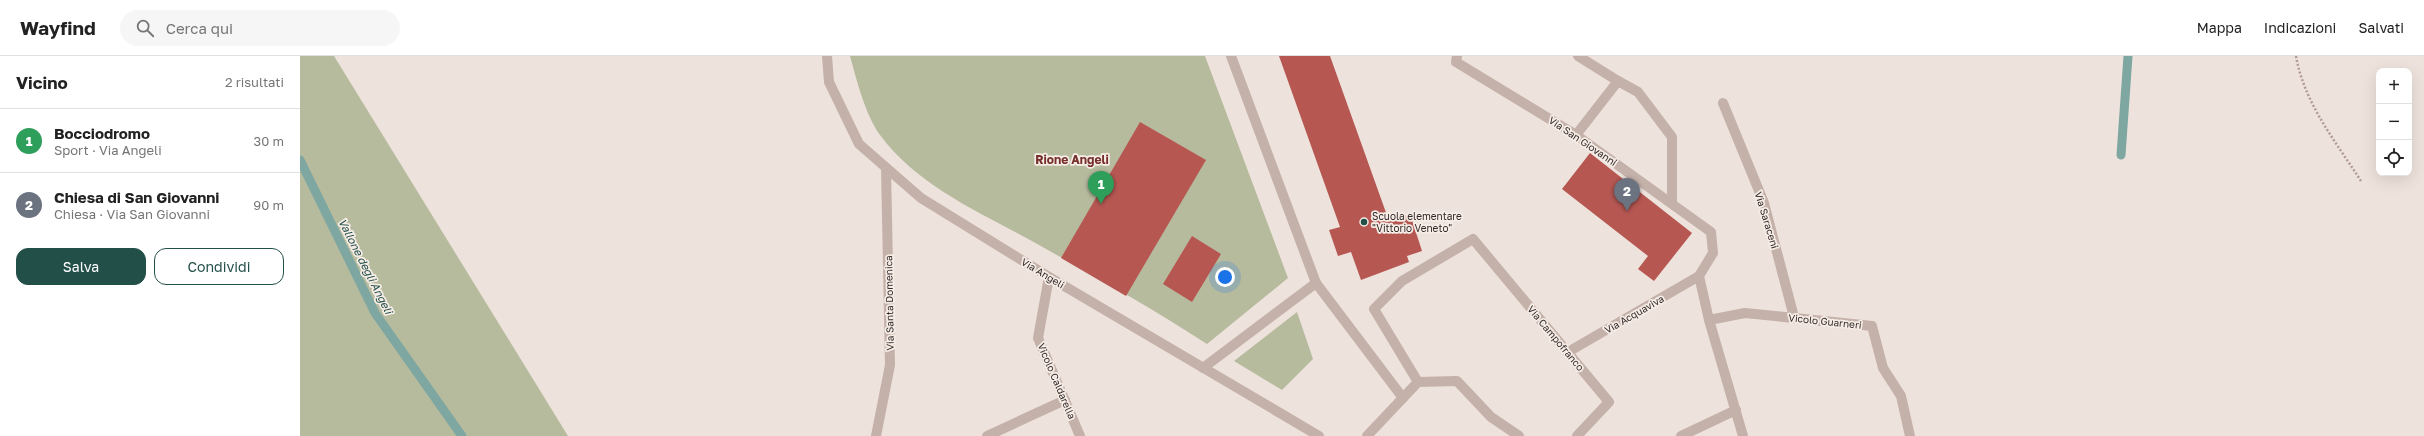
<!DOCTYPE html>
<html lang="it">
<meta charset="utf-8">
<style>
:root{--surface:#fff;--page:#f6f6f6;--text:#222;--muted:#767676;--line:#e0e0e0;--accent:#234f49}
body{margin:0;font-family:"Golos Text",sans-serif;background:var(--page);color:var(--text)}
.controls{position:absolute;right:12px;top:12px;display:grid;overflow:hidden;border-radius:8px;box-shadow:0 4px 16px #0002}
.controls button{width:36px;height:36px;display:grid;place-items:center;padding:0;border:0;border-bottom:1px solid var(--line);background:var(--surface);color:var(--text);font:20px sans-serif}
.you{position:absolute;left:925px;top:221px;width:14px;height:14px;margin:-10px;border:3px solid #fff;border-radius:50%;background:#1a73e8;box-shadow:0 0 0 6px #1a73e833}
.badge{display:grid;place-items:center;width:26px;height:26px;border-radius:50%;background:var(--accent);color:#fff;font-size:13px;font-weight:700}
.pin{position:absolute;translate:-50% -33px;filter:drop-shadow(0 1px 2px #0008)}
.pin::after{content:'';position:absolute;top:21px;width:14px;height:12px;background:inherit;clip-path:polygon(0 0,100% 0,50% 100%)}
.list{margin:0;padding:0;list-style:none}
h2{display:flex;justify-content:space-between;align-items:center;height:52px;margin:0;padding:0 16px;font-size:17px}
h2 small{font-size:13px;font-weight:400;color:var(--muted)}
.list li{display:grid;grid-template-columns:26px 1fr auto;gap:12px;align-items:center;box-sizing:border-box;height:64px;padding:0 16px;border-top:1px solid var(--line)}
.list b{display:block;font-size:15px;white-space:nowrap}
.list p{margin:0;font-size:13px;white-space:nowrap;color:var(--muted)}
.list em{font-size:13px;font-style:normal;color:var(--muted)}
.actions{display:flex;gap:8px;padding:12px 16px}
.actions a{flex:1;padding:9px 0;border:1px solid var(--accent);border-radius:12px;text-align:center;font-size:14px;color:var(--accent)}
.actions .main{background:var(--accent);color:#fff}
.icon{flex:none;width:22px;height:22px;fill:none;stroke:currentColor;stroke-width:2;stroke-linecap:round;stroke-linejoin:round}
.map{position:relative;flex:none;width:2124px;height:380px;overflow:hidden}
header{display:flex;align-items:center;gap:24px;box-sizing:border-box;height:56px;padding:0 20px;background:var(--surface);border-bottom:1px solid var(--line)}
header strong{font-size:19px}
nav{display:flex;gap:22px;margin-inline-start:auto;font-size:14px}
.search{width:280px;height:36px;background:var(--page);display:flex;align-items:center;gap:10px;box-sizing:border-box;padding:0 14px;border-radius:22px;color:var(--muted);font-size:15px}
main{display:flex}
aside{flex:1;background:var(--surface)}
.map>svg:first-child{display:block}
</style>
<header>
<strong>Wayfind</strong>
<div class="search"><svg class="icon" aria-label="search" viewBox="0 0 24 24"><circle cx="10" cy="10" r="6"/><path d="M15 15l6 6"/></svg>Cerca qui</div>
<nav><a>Mappa</a><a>Indicazioni</a><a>Salvati</a></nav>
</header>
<main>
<aside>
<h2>Vicino<small>2 risultati</small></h2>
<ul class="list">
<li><span class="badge" style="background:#2e9e5b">1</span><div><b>Bocciodromo</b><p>Sport · Via Angeli</p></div><em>30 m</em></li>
<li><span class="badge" style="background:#6b7280">2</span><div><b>Chiesa di San Giovanni</b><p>Chiesa · Via San Giovanni</p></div><em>90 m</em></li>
</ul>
<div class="actions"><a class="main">Salva</a><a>Condividi</a></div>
</aside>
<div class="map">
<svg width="2124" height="380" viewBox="0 0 2124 380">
<rect width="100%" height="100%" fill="#eee2dc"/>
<g fill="#b7bb9e">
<polygon points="0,0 34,0 268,380 0,380"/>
<path d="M550 0H905L988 222 907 288C850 251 789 217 730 184 677 155 617 129 580 79 565 58 557 25 550 0Z"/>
<polygon points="997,256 1013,303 982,334 934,305"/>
</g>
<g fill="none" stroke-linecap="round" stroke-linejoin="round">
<g stroke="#7ea7a1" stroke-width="9">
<polyline points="1821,99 1828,0"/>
<polyline points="0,104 75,257 162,380"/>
</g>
</g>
<g fill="#b65752">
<polygon points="979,0 1030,0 1089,165 1110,158 1122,195 1107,200 1109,206 1061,224 1051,196 1038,200 1029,174 1040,171"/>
<polygon points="840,66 906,104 826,240 761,202"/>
<polygon points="1290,97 1392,177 1354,225 1338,213 1348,200 1262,133"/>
<polygon points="892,180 921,198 892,246 863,228"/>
</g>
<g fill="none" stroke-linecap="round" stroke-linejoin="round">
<path stroke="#b09b94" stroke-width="2.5" stroke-dasharray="2 2" stroke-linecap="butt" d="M1996 0C2004 47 2036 86 2061 125"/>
<g stroke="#c4b1a9" stroke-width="10">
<polyline points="931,0 1016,227 1103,342"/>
<polyline points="749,221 738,282 780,380"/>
<polyline points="903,312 1016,227"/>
<polyline points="687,380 765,344"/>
</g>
<g stroke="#c4b1a9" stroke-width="10">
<polyline points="527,0 529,26 559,88 621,142 749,221 1019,380"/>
<polyline points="1157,0 1156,6 1276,79 1411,176 1413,197 1399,220 1409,264 1443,380"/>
<polyline points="1278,0 1318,25 1338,36 1372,81 1372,148"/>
<polyline points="1423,47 1464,147 1494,261"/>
<polyline points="1276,79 1318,25"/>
<polyline points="1409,264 1445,257 1572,270 1583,312 1601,340 1610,380"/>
<polyline points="1268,296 1399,220"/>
<polyline points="1118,326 1157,325 1191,361 1219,380"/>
<polyline points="576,380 590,309 586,112"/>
<polyline points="1067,380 1118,326 1074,253 1102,225 1173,183 1309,346 1277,380"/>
<polyline points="1381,380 1436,354"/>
</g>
</g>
<circle fill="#234f49" stroke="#f6ede7" stroke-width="1.5" cx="1064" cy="166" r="4"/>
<g text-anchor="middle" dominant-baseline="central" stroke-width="3.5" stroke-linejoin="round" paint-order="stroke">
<g font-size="10" fill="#332928" stroke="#f6ede7">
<text transform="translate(1283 85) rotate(34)">Via San Giovanni</text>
<text transform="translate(1467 164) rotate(73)">Via Saraceni</text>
<text transform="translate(743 217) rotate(31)">Via Angeli</text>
<text transform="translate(589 247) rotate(-91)">Via Santa Domenica</text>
<text transform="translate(1334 258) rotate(-30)">Via Acquaviva</text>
<text transform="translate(1525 265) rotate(6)">Vicolo Guarneri</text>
<text transform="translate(1256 282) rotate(50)">Via Campofranco</text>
<text transform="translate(757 325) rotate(67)">Vicolo Caldarella</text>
</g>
<g font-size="10" fill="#332928" stroke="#f6ede7" text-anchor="start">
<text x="1072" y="160">Scuola elementare<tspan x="1072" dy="12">"Vittorio Veneto"</tspan></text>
</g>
<g font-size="11" font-style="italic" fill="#234f49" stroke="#f6ede7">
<text transform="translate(66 210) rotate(63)">Vallone degli Angeli</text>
</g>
<g font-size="12" font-weight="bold" fill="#772f2b" stroke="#f6ede7">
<text x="772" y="103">Rione Angeli</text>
</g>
</g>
</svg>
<div class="controls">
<button>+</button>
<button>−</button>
<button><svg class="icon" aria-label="locate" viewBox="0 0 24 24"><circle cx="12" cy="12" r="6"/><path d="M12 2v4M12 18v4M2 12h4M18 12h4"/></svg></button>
</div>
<div class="you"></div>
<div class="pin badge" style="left:801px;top:148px;background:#2e9e5b">1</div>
<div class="pin badge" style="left:1327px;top:155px;background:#6b7280">2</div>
</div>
</main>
